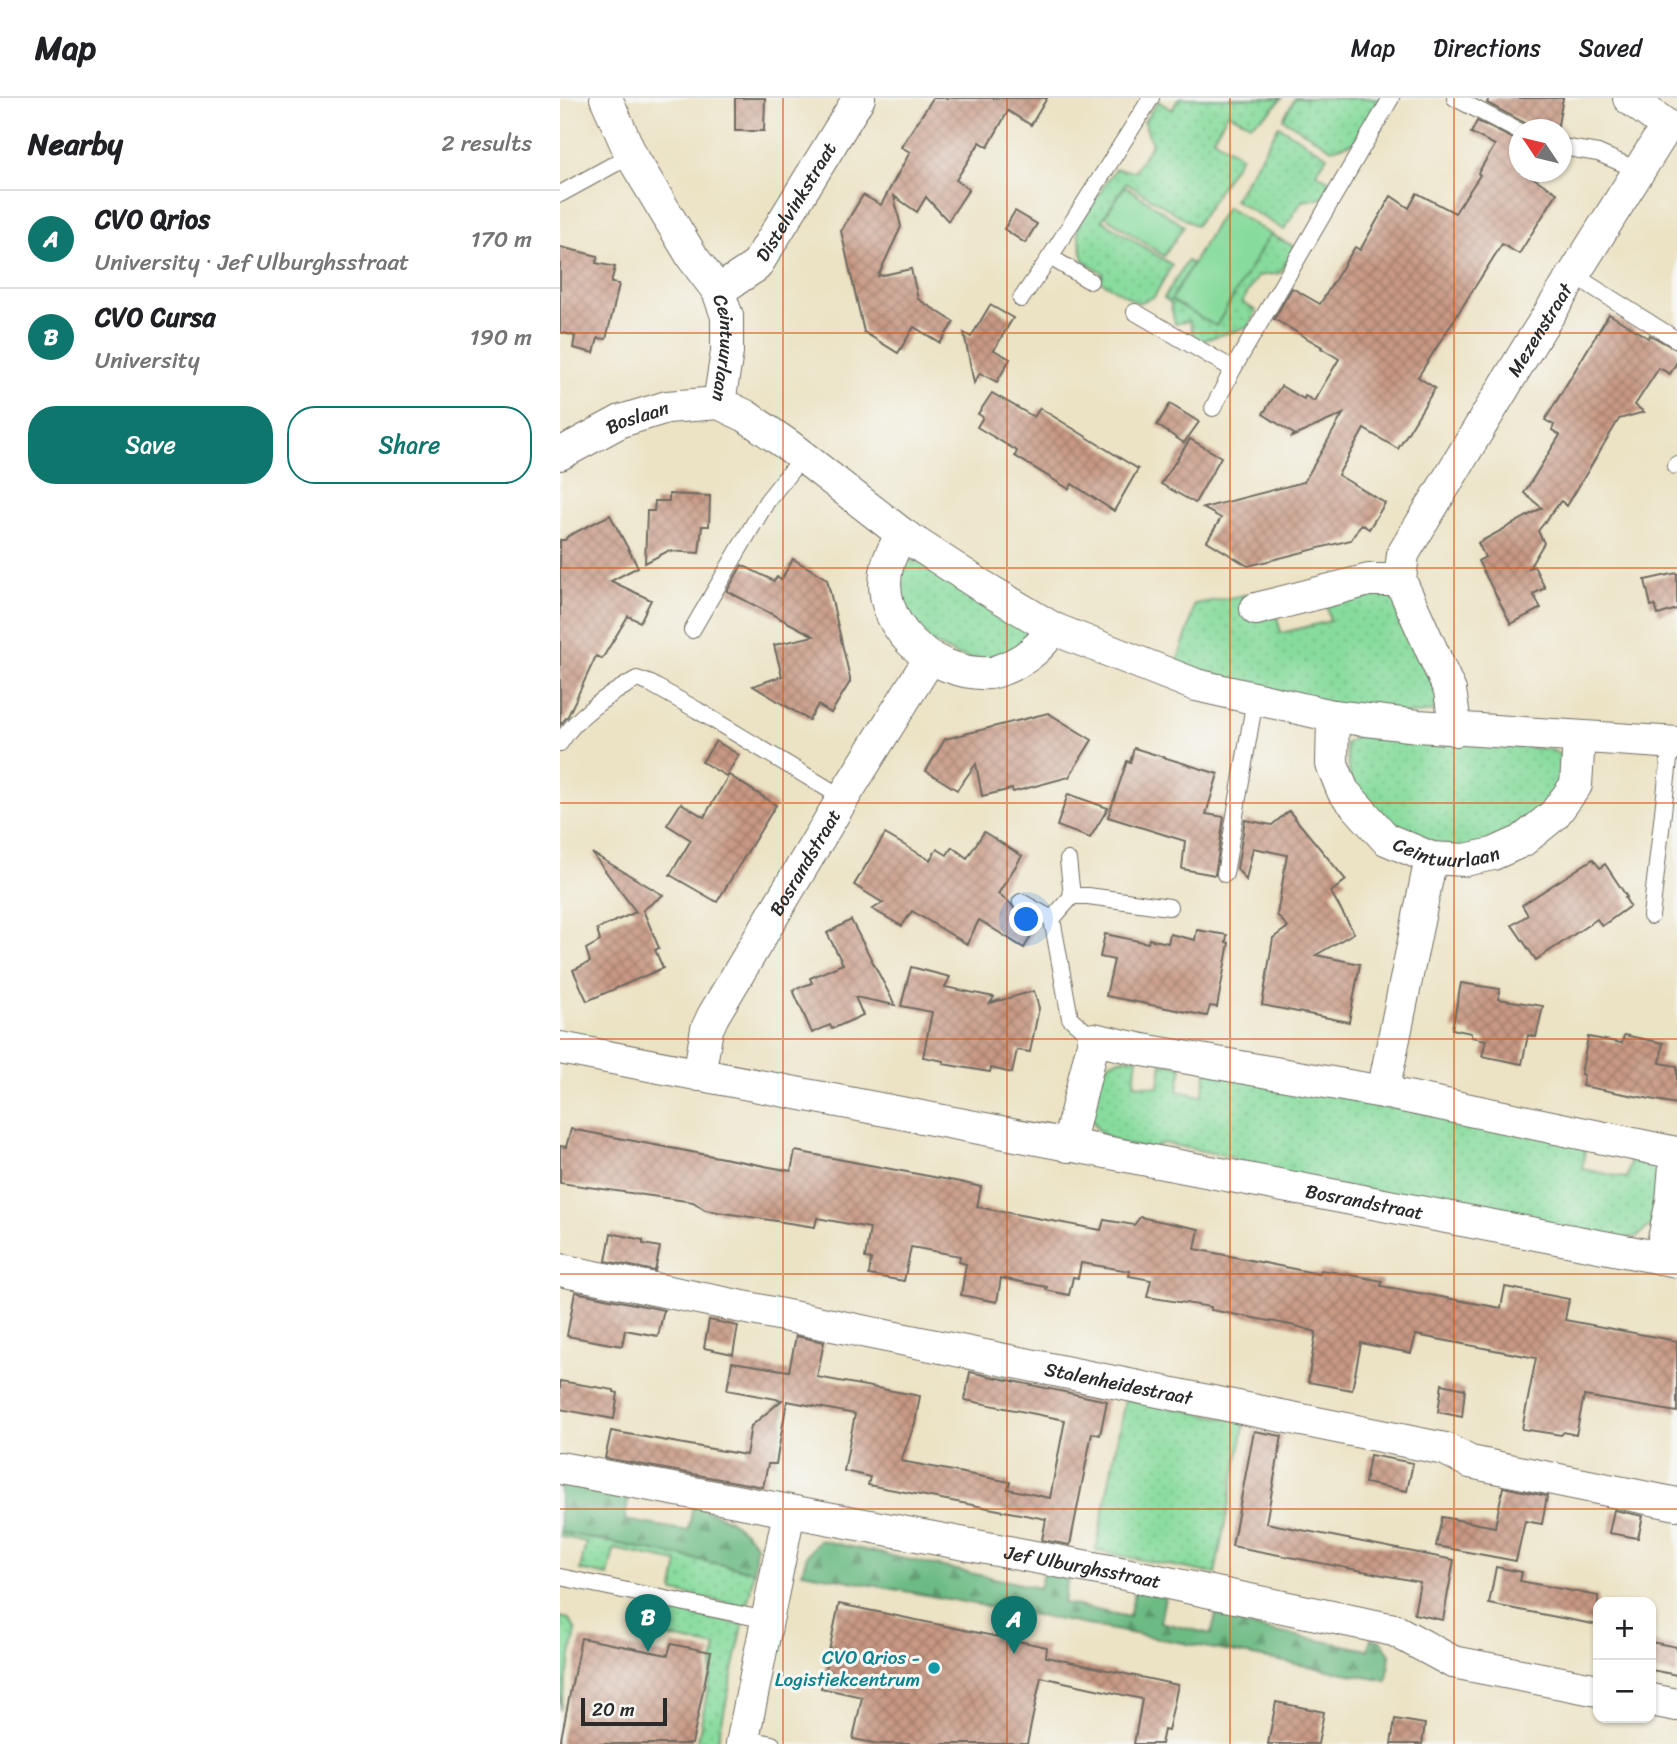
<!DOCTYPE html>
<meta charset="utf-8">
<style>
:root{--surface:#fff;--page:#f6f6f6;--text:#202124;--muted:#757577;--line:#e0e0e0;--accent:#0f766e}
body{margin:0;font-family:Sriracha,sans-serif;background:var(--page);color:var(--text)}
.controls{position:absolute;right:21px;bottom:21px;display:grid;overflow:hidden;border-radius:14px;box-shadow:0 2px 5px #0004}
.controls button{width:63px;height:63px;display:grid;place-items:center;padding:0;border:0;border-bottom:2px solid var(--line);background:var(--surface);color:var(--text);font:35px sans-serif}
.compass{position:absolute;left:949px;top:21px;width:63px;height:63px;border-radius:50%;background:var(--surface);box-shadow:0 2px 5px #0004;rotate:305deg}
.scale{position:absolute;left:21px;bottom:18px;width:86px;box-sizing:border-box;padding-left:7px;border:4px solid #2b2b2b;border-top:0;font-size:19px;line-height:24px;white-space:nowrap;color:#2b2b2b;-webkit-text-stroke:5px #f6f6f2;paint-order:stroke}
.you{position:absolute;left:467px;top:822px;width:24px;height:24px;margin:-18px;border:5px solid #fff;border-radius:50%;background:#1a73e8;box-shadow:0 0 0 10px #1a73e833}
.badge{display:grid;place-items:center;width:46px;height:46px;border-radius:50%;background:var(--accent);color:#fff;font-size:23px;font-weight:700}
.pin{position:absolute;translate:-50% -58px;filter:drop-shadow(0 2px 4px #0008)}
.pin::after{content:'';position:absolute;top:37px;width:24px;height:21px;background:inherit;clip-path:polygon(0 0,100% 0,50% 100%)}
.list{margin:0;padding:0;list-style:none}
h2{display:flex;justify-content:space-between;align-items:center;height:91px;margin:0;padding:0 28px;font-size:30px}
h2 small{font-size:23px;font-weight:400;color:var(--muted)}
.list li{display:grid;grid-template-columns:46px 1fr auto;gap:21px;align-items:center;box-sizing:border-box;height:98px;padding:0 28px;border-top:2px solid var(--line)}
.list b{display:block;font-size:26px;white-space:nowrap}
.list p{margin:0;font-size:23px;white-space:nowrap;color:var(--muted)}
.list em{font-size:23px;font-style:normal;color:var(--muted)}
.actions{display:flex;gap:14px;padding:21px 28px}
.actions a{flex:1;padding:16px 0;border:2px solid var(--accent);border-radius:28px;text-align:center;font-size:24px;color:var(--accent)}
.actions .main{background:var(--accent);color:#fff}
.map{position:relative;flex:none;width:1117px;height:1646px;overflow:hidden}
header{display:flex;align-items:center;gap:42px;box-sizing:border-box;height:98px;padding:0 35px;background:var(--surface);border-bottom:2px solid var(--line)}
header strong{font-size:33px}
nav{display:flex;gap:38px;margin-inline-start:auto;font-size:24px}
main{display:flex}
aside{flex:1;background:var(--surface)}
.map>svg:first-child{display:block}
</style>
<header>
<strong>Map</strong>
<nav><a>Map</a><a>Directions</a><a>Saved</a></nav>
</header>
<main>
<aside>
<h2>Nearby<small>2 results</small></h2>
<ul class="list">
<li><span class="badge">A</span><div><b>CVO Qrios</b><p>University · Jef Ulburghsstraat</p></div><em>170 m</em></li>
<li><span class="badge">B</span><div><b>CVO Cursa</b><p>University</p></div><em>190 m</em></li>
</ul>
<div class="actions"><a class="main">Save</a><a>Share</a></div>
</aside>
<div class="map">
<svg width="1117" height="1646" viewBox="0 0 1117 1646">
<defs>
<pattern id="grass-dots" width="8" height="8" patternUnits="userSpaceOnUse" patternTransform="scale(1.75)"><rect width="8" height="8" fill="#87db9d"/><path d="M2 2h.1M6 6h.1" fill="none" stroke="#75bc87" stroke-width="1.8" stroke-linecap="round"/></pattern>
<pattern id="forest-firs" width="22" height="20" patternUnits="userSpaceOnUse" patternTransform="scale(1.75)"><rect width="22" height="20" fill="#6dbb84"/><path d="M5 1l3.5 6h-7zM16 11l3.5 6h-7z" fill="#5a986c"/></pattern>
<pattern id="building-cross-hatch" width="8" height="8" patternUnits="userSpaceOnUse" patternTransform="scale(1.75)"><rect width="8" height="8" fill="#c89984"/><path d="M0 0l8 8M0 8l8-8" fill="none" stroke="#a37d6c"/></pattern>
</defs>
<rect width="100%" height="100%" fill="#f6f6f2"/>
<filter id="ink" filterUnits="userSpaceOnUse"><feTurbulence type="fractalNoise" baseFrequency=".0143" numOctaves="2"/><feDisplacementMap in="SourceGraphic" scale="14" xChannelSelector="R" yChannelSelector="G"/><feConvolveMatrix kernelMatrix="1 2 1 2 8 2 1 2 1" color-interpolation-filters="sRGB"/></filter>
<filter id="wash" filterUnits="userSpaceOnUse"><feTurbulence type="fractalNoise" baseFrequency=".00686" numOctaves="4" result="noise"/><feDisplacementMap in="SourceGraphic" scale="28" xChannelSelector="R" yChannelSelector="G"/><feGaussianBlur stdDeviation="1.57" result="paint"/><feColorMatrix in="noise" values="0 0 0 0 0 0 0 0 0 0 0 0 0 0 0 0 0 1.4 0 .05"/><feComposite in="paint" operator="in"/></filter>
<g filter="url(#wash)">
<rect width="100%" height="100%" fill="#ece3c5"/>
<g fill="url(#grass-dots)" stroke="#598364" stroke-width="2">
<polygon points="619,0 722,0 711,13 691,26 668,15 653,40 681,58 636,128 566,85 542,122 612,167 594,199 578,205 539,182 543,175 524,163 517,130 555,71 574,73 592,46 584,24 598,3 612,12"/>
<polygon points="735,0 821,0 796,44 772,51 723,21"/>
<polygon points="719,28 767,58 756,75 772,84 762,100 742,103 724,132 674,102"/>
<polygon points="710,136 735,149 720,175 698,178 682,204 696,213 689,229 640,243 634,239 629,223 615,226 610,204 604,200 627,163 633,166 612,202 656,228"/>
<polygon points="343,461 357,462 471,534 469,551 428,564 396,557 366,542 346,524 334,488"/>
<path d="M811 493 833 499 840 512 839 524 880 597 873 613C830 628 666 580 617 564L629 529 634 506 686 497 687 508 716 515 721 535 770 523 766 502Z"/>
<polygon points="798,637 990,651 1007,661 1008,679 973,728 909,753 837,740 792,692 785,646"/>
<path d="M577 959 574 986 599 989 602 965 622 968 618 993 642 998 647 972 1026 1046 1022 1071 1067 1080 1072 1054 1089 1059 1100 1072 1103 1086 1093 1125 1078 1138 1062 1142 962 1122 955 1113 879 1098 870 1105 680 1069 673 1059 602 1045 592 1052C579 1049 562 1047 550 1041 520 1027 525 980 551 964 557 960 570 960 577 959Z"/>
<polygon points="565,1301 685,1324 655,1476 536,1453"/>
<polygon points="0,1434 194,1473 187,1509 115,1494 113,1492 118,1464 54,1451 48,1478 20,1472 26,1444 0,1438"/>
<polygon points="109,1511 183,1527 157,1646 137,1646 156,1549 103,1538"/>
<polygon points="0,1519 9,1521 16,1533 0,1612"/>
</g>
<g fill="url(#forest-firs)" stroke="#4c7358" stroke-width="2">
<path d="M0 1382 69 1396 65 1422 128 1433 133 1408C160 1416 179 1424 196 1447L194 1473 0 1434Z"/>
<polygon points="259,1442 479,1490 483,1475 508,1480 503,1505 569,1519 575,1493 605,1499 600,1524 651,1536 658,1509 687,1516 686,1528 808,1552 811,1540 822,1543 830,1557 827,1583 242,1474 247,1457"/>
</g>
<g fill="#87db9d" stroke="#598364" stroke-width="2">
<polygon points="565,88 624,128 604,158 545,118"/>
<polygon points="666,109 710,136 656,228 611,202"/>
</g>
<g id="blocks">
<g fill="url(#building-cross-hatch)">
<polygon points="175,0 205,0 204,33 175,33"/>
<polygon points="373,0 487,0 471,27 448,13 428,49 420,44 396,82 409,91 388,123 366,99 357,114 334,98 341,129 318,178 351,171 358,201 394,224 380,245 354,229 338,255 304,234 281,133 303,97 321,107 350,54 341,49"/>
<polygon points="929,0 1003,0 997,32 970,32 965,25 927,5"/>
<polygon points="917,23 960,44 960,74 968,74 967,76 997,95 959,156 942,146 858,279 875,290 838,351 804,331 778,377 825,405 809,431 801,426 791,442 688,468 647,443 661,420 643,410 744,384 783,316 732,339 734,336 703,316 721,288 744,301 745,298 754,303 779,261 761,250 762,249 714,221 732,190 760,206 795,149 800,152 831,98 849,110 857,95 895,115 920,77 918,75 935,47 911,35"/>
<polygon points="455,113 477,126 465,145 444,131"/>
<polygon points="0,149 38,158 36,165 55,169 51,185 59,186 53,213 46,241 38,240 34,255 13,250 15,238 0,234"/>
<polygon points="430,207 453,220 434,252 450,261 437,284 420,275 414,285 404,235 411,239"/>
<polygon points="1049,216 1088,240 1090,237 1117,252 1117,264 1110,276 1099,270 1075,307 1084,314 1059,321 1007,408 1001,403 978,433 984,445 969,470 974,468 985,490 973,496 981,510 951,526 918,463 925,459 918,445 982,410 964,395 1000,337 992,332 994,327 985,322"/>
<polygon points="432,295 474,319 480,310 578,371 554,413 512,386 509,391 455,358 457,353 417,329 423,319 418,316"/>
<polygon points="610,306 639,324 624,345 597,327"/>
<polygon points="630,341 661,359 635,405 601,386"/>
<polygon points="109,396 150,398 149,428 142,428 139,455 108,453 85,465 87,413 94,413 95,403 109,403"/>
<polygon points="50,417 78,469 51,483 91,502 80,524 68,518 42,561 36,558 8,618 0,627 0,442 5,442 8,438"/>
<polygon points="233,461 267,481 290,580 290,584 271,615 258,607 249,622 193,588 222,578 214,547 254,538 167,493 182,467 214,483 217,479 221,482"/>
<polygon points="1117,475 1117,511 1098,517 1095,507 1091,508 1085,482"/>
<polygon points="488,615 532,642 509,679 453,694 452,691 422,698 416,666 397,692 366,673 385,641"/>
<polygon points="156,643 179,657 166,678 142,664"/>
<polygon points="574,650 658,676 646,716 664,719 655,777 622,771 625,743 548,719 567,663 570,665"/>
<polygon points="169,677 216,707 157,804 110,777 131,742 107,727 121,705 144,719"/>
<polygon points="508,696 548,710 530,740 497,728"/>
<polygon points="729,713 786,782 771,794 794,835 756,857 800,866 789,924 702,907 713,840 728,829 717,817 727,757 693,750 686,782 677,771 685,722 712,727"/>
<polygon points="424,734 462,758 438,796 451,806 456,813 478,826 464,850 419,822 407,846 352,813 342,828 312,811 323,805 294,787 325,736 370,762 377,751 387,757 392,749 407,760"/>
<polygon points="32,755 103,797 83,812 99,850 95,852 103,870 27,903 13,872 30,864 26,851 40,843 37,831 76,814"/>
<polygon points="1033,761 1040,770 1045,766 1067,799 1065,800 1070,808 1042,828 1037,821 976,862 952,827 968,817 962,807"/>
<polygon points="291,822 335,907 295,899 303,917 272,931 270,927 252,935 233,892 252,885 250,880 283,866 267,835"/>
<polygon points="637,832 667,837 666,844 669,845 657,909 650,908 647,918 546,898 554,862 540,859 545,836 588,845 589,841 608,845 610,836 635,842"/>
<polygon points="351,869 390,879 385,889 434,899 430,905 474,893 479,910 470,954 457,952 452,975 431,970 430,974 383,966 384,963 363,959 372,914 341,908"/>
<polygon points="901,885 940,891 938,901 983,908 976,939 968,937 962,966 922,958 926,942 911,939 911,935 892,931"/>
<polygon points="1064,937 1103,945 1100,965 1117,968 1117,1006 1022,988 1024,977 1021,976 1028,939 1062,945"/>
<polygon points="11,1031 231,1073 235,1053 400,1084 421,1089 417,1109 541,1132 544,1122 574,1127 580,1119 639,1131 635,1151 759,1176 761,1172 792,1177 822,1183 821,1188 941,1210 945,1189 1009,1201 1005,1222 1117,1243 1117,1314 1024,1298 1016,1337 1004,1334 1001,1337 962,1331 976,1260 856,1237 851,1255 801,1245 792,1292 748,1284 756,1234 736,1228 651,1212 651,1209 587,1199 591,1182 569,1178 570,1173 521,1165 518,1180 513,1179 509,1197 486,1192 487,1189 441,1180 437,1204 401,1197 406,1166 399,1164 400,1158 351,1149 344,1183 309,1177 311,1161 305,1160 310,1130 257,1120 255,1129 145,1112 133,1104 0,1085 0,1048 6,1049"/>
<polygon points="51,1135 83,1142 83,1146 100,1149 95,1173 46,1163"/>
<polygon points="15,1194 104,1212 98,1238 65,1232 62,1248 7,1238"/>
<polygon points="149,1222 178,1228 173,1256 144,1250"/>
<polygon points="236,1238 264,1244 257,1279 360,1298 355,1325 341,1363 450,1384 448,1391 490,1400 505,1322 405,1302 410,1274 547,1303 540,1337 532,1335 510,1447 482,1442 486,1421 308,1387 310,1379 284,1373 295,1316 227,1303 216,1366 208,1366 203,1389 45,1360 51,1333 186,1357 191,1328 222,1302 167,1292 172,1264 229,1273"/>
<polygon points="0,1283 54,1292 54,1294 58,1295 54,1321 0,1311"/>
<polygon points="882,1286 905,1291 902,1319 878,1314"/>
<polygon points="694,1333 722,1338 706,1425 894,1462 883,1522 854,1516 860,1484 672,1448"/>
<polygon points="810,1357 853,1365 847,1393 805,1385"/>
<polygon points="943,1389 987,1398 982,1426 965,1423 956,1463 876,1448 882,1419 935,1429"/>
<polygon points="1054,1412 1083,1418 1078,1440 1049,1435"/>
<polygon points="936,1469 962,1474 960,1483 1038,1498 1038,1527 929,1506"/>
<polygon points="279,1506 487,1549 486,1559 618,1587 608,1633 604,1632 601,1646 574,1646 582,1601 481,1579 467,1646 319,1646 293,1641 302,1599 261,1590"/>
<polygon points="21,1540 108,1557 111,1546 151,1554 132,1646 0,1646"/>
<polygon points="1091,1544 1117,1549 1117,1577 1091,1572"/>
<polygon points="716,1604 764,1614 758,1646 708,1646"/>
<polygon points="835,1621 865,1626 862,1646 831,1646"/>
</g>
</g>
</g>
<g filter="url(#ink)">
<use href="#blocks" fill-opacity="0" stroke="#6f6b61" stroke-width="2"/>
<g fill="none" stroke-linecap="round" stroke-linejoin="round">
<g stroke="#6f6b61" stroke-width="18">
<g id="service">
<polyline points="895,0 960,34"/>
<polyline points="1002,49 1038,55 1078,72"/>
<polyline points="0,96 71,57"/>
<polyline points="1014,177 1117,242"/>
<polyline points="530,183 490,159 591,0"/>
<polyline points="461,201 490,159"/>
<polyline points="575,214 673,271 831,0"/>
<polyline points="653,310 673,271"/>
<polyline points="1115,368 1117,366"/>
<polyline points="132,532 207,403 242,359"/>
<path d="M0 645C17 617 48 597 77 581L91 586 137 612 283 700"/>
<polyline points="508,762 512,798"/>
<polyline points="665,776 695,601"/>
<polyline points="461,804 492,821"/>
<polyline points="1091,818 1111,645"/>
<polyline points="534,941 510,920 492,821 512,798 528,798 609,809"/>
<polyline points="0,1479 207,1522"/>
<polyline points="183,1640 212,1646"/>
</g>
</g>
<g stroke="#6f6b61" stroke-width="34">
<g id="minor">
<path id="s1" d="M46 0 71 57 133 160 158 193 167 218V254L159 305"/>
<path id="s2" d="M158 193 196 168 299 0"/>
<polyline points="159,305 186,318 229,348 342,436 417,485 494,531 636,587 773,618 858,628 1117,645"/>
<path id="s3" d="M0 356 61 323 107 309 159 305"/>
<path d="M342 436C337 445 331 455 328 465 311 525 372 578 429 575 434 575 440 572 445 570 468 561 479 549 494 531"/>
<polyline points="696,511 809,482 840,482"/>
<path id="s4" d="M773 618 772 666 783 693 826 741 871 760 905 762 933 756 962 743 994 717 1016 687 1019 640"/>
<path id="s5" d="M896 632 890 593 840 482 843 456 972 243 1107 28 1069 0"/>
<path id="s6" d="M0 950 1117 1163"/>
<path id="s7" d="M139 977 147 931 153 918 283 700 370 560"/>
<polyline points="823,994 871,760"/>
<polyline points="508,1048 534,941 583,952 823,994 1116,1055 1112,1103 1100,1160"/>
<path id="s8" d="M0 1172 885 1351 910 1364 1117 1406"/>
<path id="s9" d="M0 1370 560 1475 834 1532 893 1564 1038 1592"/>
<polyline points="1091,1602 1117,1607"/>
<polyline points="182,1646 229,1414"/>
</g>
</g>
<use href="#service" stroke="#fff" stroke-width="16"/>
<use href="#minor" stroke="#fff" stroke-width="32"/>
</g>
</g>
<path fill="none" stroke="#d5540f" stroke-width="2" stroke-opacity="0.55" d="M223 0V1646M447 0V1646M670 0V1646M894 0V1646M0 235H1117M0 470H1117M0 705H1117M0 941H1117M0 1176H1117M0 1411H1117"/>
<circle fill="#0f9aa8" stroke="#f6f6f2" stroke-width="2.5" cx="374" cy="1570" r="7"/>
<g text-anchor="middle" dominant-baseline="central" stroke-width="6" stroke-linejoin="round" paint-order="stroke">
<g font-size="19" fill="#2b2b2b" stroke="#f6f6f2">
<text stroke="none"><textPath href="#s2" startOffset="121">Distelvinkstraat</textPath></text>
<text stroke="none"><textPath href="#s5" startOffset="450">Mezenstraat</textPath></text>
<text stroke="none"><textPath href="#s1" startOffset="282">Ceintuurlaan</textPath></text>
<text stroke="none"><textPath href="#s3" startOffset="86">Boslaan</textPath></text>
<text stroke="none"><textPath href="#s4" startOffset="205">Ceintuurlaan</textPath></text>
<text stroke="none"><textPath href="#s7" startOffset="240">Bosrandstraat</textPath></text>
<text stroke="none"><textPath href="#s6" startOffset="819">Bosrandstraat</textPath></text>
<text stroke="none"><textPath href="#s8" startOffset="570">Stalenheidestraat</textPath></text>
<text stroke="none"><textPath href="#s9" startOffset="532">Jef Ulburghsstraat</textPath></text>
</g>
<g font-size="19" fill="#0d838f" stroke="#f6f6f2" text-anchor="end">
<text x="360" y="1559">CVO Qrios -<tspan x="360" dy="22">Logistiekcentrum</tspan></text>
</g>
</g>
</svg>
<div class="controls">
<button>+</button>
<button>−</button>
</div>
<svg class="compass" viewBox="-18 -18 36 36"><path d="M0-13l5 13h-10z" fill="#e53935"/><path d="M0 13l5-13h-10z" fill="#757577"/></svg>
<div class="scale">20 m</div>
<div class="you"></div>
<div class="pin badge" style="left:454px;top:1556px">A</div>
<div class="pin badge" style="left:88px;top:1554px">B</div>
</div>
</main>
